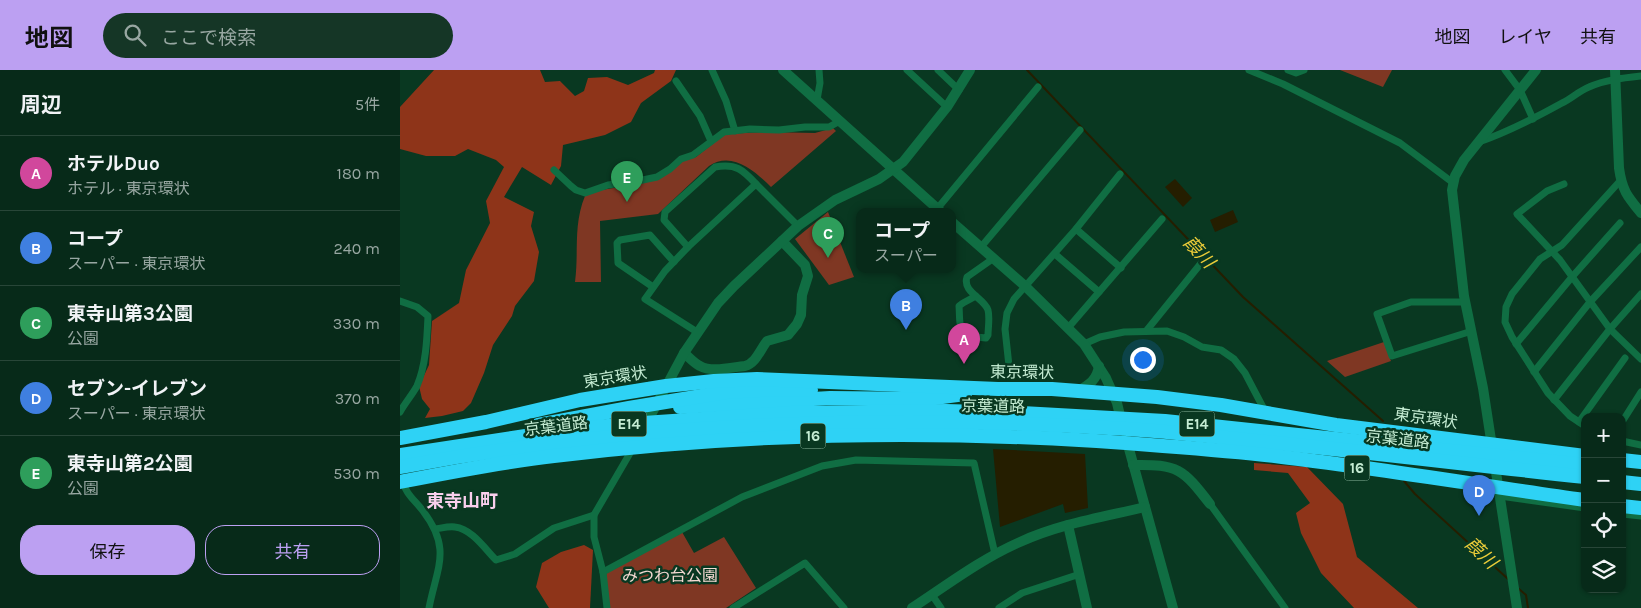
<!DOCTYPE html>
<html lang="ja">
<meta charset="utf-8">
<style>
:root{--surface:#072a19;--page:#153626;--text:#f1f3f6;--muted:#98a7a2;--line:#284638;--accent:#bca0f2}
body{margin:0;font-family:Karla,"Noto Sans JP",sans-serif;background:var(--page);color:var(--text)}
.controls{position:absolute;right:15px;bottom:15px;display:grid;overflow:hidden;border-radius:10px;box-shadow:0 1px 4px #0004}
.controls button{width:45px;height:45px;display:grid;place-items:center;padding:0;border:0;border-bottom:1px solid var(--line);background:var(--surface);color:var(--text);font:25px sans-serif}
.you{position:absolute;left:742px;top:289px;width:18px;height:18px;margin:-12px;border:4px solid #fff;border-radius:50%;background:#1a73e8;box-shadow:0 0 0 8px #1a73e833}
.badge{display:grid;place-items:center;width:32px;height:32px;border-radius:50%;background:var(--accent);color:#fff;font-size:16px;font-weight:700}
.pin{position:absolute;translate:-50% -41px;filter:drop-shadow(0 1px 2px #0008)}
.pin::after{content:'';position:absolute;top:26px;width:18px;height:15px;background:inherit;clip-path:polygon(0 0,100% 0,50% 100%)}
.popup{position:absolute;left:456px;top:138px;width:100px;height:65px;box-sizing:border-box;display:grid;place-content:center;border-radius:10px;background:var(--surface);filter:drop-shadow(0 1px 4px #0005);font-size:16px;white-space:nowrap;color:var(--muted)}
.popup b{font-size:19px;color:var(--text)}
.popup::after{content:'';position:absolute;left:50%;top:100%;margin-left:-10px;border:10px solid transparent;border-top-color:var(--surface)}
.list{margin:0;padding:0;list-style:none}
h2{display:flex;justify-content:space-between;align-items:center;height:65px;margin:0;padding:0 20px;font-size:21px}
h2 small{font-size:16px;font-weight:400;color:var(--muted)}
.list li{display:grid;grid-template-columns:32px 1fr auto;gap:15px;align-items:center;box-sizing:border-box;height:75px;padding:0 20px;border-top:1px solid var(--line)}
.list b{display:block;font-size:19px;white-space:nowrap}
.list p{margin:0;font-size:16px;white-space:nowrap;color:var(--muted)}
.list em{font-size:16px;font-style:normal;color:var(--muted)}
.actions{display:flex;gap:10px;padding:15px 20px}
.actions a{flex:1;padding:11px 0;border:1px solid var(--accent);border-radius:20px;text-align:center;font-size:18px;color:var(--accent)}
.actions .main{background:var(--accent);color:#111}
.icon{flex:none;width:28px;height:28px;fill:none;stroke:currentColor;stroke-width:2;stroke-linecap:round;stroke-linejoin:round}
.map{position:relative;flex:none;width:1241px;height:538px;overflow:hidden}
header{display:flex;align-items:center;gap:30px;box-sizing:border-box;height:70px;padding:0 25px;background:var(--accent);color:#111}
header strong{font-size:24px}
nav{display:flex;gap:28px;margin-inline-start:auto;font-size:18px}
.search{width:350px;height:45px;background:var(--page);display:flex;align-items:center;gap:12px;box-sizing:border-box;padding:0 18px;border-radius:28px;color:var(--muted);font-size:19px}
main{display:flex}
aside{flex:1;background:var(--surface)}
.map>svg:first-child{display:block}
</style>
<header>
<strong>地図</strong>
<div class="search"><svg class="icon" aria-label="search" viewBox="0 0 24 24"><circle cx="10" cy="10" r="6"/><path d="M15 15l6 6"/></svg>ここで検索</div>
<nav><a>地図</a><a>レイヤ</a><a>共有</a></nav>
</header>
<main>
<aside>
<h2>周辺<small>5件</small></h2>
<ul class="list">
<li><span class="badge" style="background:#d1479c">A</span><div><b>ホテルDuo</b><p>ホテル · 東京環状</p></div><em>180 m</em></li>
<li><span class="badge" style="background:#3f7fe0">B</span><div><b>コープ</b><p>スーパー · 東京環状</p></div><em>240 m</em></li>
<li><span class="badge" style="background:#2e9e5b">C</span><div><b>東寺山第3公園</b><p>公園</p></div><em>330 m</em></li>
<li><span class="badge" style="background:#3f7fe0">D</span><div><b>セブン-イレブン</b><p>スーパー · 東京環状</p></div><em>370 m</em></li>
<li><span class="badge" style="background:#2e9e5b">E</span><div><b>東寺山第2公園</b><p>公園</p></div><em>530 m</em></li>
</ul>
<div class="actions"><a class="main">保存</a><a>共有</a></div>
</aside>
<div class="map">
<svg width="1241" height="538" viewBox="0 0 1241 538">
<rect width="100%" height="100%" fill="#093821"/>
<g fill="#7f3723">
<polygon points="940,0 992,0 983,17"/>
<path d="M433 58 436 61 371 117C356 102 332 80 309 96L258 144 200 151 201 212H175C179 182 173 155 185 126L201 120 239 114 279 92 296 87 325 64 366 62 415 63Z"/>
<polygon points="428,142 454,207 429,215 395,169"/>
<polygon points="984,272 991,291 945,307 927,291"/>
<polygon points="282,462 294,483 324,467 356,518 326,538 208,538 206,502"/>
</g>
<g fill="#8e3419">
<polygon points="34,0 140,0 145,12 160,11 175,26 184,21 188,8 207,7 228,15 254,3 255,0 276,0 271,11 241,33 231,52 205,65 163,75 161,96 151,115 122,97 104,127 134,142 131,156 139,182 134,211 115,236 112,246 93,275 84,303 71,333 63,341 42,346 25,348 30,339 22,329 19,316 29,295 32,251 59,233 66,200 90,153 86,131 104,97 96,90 68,79 55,86 26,86 0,79 0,37"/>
<polygon points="854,393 907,397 943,434 957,487 1018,538 954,538 921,503 901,463 896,443 910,433 888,403 854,400"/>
<polygon points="184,475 193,480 190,538 149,538 136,517 142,493 161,482"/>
</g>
<g fill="#251e00">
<polygon points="775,109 792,128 783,137 765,117"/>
<polygon points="833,140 838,152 815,162 810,150"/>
<polygon points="593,379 685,384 688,438 665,443 663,434 600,457"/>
</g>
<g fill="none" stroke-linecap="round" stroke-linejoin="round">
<g stroke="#251e00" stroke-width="2">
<polyline points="627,0 843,227 983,351"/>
<polyline points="1004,411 1015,424 1108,509"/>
<polyline points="1119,519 1126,525 1128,538"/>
</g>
<g stroke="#106e43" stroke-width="7">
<polyline points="312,0 326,31 335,61"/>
<polyline points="507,0 547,37"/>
<polyline points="538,0 559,20"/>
<polyline points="849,0 883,14 1000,73 1052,112"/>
<polyline points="888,0 896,3 904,0"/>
<polyline points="1105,0 1120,20 1133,49"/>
<polyline points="276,11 300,46 311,71"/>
<polyline points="417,30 420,13 419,0"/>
<path d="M1079 72C1108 62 1135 48 1162 33 1171 29 1179 21 1189 17 1205 10 1223 8 1241 6"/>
<polyline points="154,100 171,116 176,120 185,123 208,115 238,111 257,107 270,99 281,89 293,85 324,62 350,59 379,60 405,57 429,57 440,51"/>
<polyline points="1164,114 1147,121 1117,144 1160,190 1210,259 1241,289"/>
<polyline points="537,139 638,17"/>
<polyline points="676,159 721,198"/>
<path d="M288 177 264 150 265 142 315 97C336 93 343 100 356 114"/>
<polyline points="581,177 680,60"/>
<polyline points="655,184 699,222"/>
<polyline points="253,217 218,193 217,173 220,170 250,165 274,192"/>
<path d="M576 226 563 233 559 236C560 247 558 258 566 266L586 268 588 265C588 258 590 248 588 240 584 228 562 222 567 207L594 188"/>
<path d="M0 231 17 237 28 246C27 269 26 295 17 316 12 325 5 333 0 342"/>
<polyline points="1065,232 1011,232 977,244 992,286 1072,261"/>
<polyline points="668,258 762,149"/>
<polyline points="747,260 802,192"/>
<polyline points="297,262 245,229 265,201 288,177 356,114 398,156"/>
<polyline points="684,274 700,267 724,262 767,261 784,267 802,277 821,280 834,289 845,303 866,343"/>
<polyline points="1116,274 1172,207 1220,153"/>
<polyline points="609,296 605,259 607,243 614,229 676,159 720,104"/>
<polyline points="1134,302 1190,232 1241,177"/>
<polyline points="1154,330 1210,259 1241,224"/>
<polyline points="1179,352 1225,288"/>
<polyline points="1222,352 1241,322"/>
<polyline points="1185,356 1170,346 1148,323 1112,267 1105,252 1106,237 1112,224 1140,189 1162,175 1220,111"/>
<polyline points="1222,371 1241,375"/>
<path d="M2 409C6 425 14 429 23 441 52 479 37 497 29 538"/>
<polyline points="1100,426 1185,438"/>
<polyline points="810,434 885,538"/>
<polyline points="1222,444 1241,446"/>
<path d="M35 459C42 458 49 456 55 457 72 459 85 479 96 490L115 484 154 458 194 445"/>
<polyline points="203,502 342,427 422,396 456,390 574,393 595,484"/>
<polyline points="532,525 541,538"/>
<polyline points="207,538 203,502 194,467 194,445 233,378"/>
<polyline points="333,538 405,493 444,538"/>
<polyline points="599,538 622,523 680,504"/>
</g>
<g stroke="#106e43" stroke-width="10">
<polyline points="383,0 540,141"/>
<path d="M1215 0 1219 98C1222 120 1227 126 1241 143"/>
<polyline points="552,152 625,216 684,274 706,308 717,333 722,354"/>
<path d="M284 283C289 287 294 293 300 296 312 303 332 297 345 296 356 293 360 280 367 271L388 265 397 254 401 245 402 225 408 206 405 195 382 171"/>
<path d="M678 321C689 315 697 310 699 296"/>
<polyline points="245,356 284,283 318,233 334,216 398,156 435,130 479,109 503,92 547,37 570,0"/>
<polyline points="726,368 773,538"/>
<path d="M733 395C778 394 783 399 810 434"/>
<polyline points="668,455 687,538"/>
<path d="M512 538C547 515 581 489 620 472 659 454 703 447 745 437"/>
<polyline points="1117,538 1083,318 1064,226 1052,120 1055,106 1064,90 1136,0"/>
</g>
<g stroke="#2ed2f5" stroke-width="14">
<polyline points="280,337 430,328 527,329 565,324"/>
<polyline points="138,355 229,338 326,322 379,319 411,320"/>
<polyline points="0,368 86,352 180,330 266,316 314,311 357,309 598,319 652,319 757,327 821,335 936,355 1185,386"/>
<polyline points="0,385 165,360 229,354 391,343 546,341 622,343 765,351 1185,395"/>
<polyline points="1222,390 1241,392"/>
<path d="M0 397C231 354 474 344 709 358 755 360 800 365 846 370 959 381 1072 395 1185 407"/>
<path d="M0 412C51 402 102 392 154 386 356 361 560 359 763 376 803 379 843 382 882 387 983 399 1084 416 1185 430"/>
<polyline points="1222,412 1241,414"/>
<polyline points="1222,436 1241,438"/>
</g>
</g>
<g text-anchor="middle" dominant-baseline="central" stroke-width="5" stroke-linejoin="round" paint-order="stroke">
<g fill="#093821" stroke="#8db69e" stroke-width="1">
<rect x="211.5" y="341.5" width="35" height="25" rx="4"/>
<rect x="779.5" y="341.5" width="35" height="25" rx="4"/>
<rect x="400.5" y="353.5" width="25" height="25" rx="4"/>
<rect x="944.5" y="385.5" width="25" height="25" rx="4"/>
</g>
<g font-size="15" font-weight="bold" fill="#c5ecd3">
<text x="229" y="354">E14</text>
<text x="797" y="354">E14</text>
<text x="413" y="366">16</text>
<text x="957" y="398">16</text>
</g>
<g font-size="16" fill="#c5ecd3" stroke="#093821">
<text transform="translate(622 302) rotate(1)">東京環状</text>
<text transform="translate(215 307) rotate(-9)">東京環状</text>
<text transform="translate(593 336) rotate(1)">京葉道路</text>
<text transform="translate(1026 348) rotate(8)">東京環状</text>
<text transform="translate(156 356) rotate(-7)">京葉道路</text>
<text transform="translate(998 369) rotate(6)">京葉道路</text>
</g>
<g font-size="16" fill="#f4d9d2" stroke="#093821">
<text x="270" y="505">みつわ台公園</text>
</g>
<g font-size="18" font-style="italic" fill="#ebcc39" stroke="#093821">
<text transform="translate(799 182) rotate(47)">葭川</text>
<text transform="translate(1081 483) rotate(43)">葭川</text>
</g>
<g font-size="18" font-weight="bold" fill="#f9cfed" stroke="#093821">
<text x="62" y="431">東寺山町</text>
</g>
</g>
</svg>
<div class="controls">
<button>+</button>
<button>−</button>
<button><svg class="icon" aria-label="locate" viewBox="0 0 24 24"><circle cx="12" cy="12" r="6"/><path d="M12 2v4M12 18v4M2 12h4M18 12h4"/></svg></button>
<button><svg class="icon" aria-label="layers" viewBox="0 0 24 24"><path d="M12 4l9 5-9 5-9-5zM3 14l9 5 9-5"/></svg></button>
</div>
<div class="you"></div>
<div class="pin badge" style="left:564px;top:294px;background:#d1479c">A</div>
<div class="pin badge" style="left:506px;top:260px;background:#3f7fe0">B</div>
<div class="popup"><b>コープ</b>スーパー</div>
<div class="pin badge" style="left:428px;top:188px;background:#2e9e5b">C</div>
<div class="pin badge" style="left:1079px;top:446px;background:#3f7fe0">D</div>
<div class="pin badge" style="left:227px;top:132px;background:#2e9e5b">E</div>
</div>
</main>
